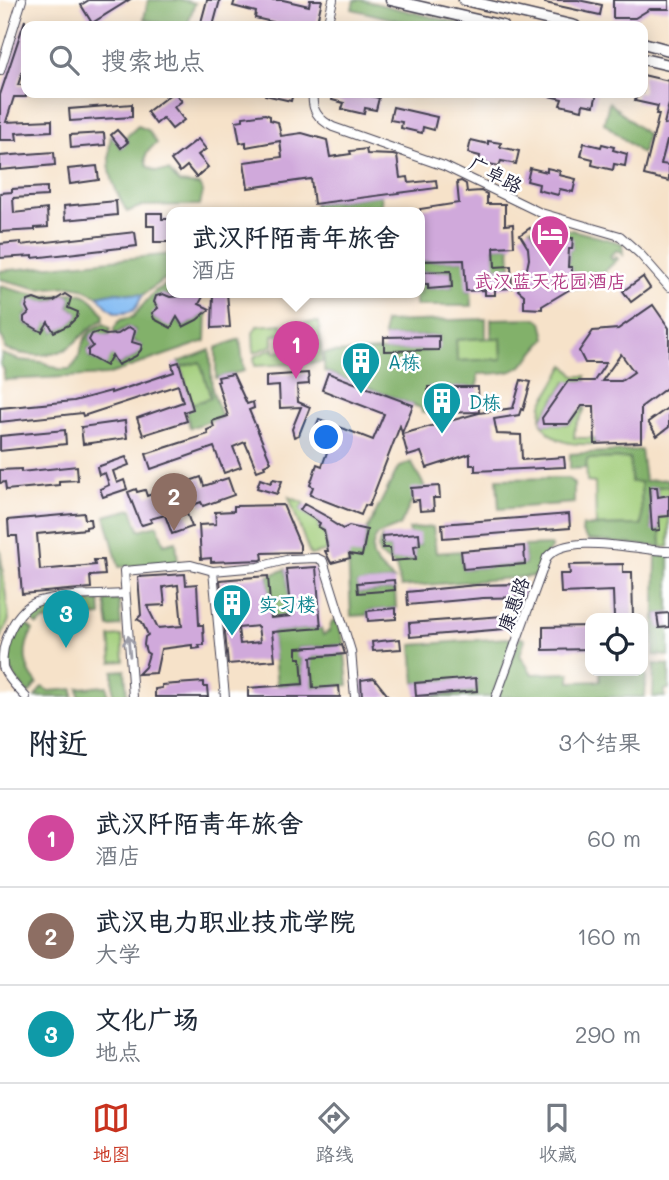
<!DOCTYPE html>
<html lang="zh">
<meta charset="utf-8">
<style>
:root{--surface:#fff;--page:#f6f6f7;--text:#1f2937;--muted:#747a83;--line:#e0e1e3;--accent:#c8321e}
body{margin:0;font-family:Mali,"LXGW WenKai TC",sans-serif;background:var(--page);color:var(--text)}
.controls{position:absolute;right:21px;bottom:21px;display:grid;overflow:hidden;border-radius:14px;box-shadow:0 4px 18px #0003}
.controls button{width:63px;height:63px;display:grid;place-items:center;padding:0;border:0;border-bottom:2px solid var(--line);background:var(--surface);color:var(--text);font:35px sans-serif}
.you{position:absolute;left:327px;top:438px;width:24px;height:24px;margin:-18px;border:5px solid #fff;border-radius:50%;background:#1a73e8;box-shadow:0 0 0 10px #1a73e833}
.badge{display:grid;place-items:center;width:46px;height:46px;border-radius:50%;background:var(--accent);color:#fff;font-size:23px;font-weight:700}
.pin{position:absolute;translate:-50% -58px;filter:drop-shadow(0 2px 4px #0008)}
.pin::after{content:'';position:absolute;top:37px;width:24px;height:21px;background:inherit;clip-path:polygon(0 0,100% 0,50% 100%)}
.popup{position:absolute;left:166px;top:207px;width:259px;height:91px;box-sizing:border-box;display:grid;place-content:center;border-radius:14px;background:var(--surface);filter:drop-shadow(0 2px 5px #0005);font-size:23px;white-space:nowrap;color:var(--muted)}
.popup b{font-size:26px;color:var(--text)}
.popup::after{content:'';position:absolute;left:50%;top:100%;margin-left:-14px;border:14px solid transparent;border-top-color:var(--surface)}
.list{margin:0;padding:0;list-style:none}
h2{display:flex;justify-content:space-between;align-items:center;height:91px;margin:0;padding:0 28px;font-size:30px}
h2 small{font-size:23px;font-weight:400;color:var(--muted)}
.list li{display:grid;grid-template-columns:46px 1fr auto;gap:21px;align-items:center;box-sizing:border-box;height:98px;padding:0 28px;border-top:2px solid var(--line)}
.list b{display:block;font-size:26px;white-space:nowrap}
.list p{margin:0;font-size:23px;white-space:nowrap;color:var(--muted)}
.list em{font-size:23px;font-style:normal;color:var(--muted)}
.icon{flex:none;width:38px;height:38px;fill:none;stroke:currentColor;stroke-width:2;stroke-linecap:round;stroke-linejoin:round}
.map{position:relative;flex:none;width:669px;height:697px;overflow:hidden}
.search{position:absolute;background:var(--surface);box-shadow:0 4px 18px #0003;left:21px;right:21px;top:21px;height:77px;display:flex;align-items:center;gap:18px;box-sizing:border-box;padding:0 24px;border-radius:14px;color:var(--muted);font-size:26px}
.sheet{height:385px;background:var(--surface)}
nav{display:flex;justify-content:space-around;align-items:center;box-sizing:border-box;height:98px;border-top:2px solid var(--line);background:var(--surface);font-size:19px;color:var(--muted)}
nav a{display:grid;justify-items:center;gap:4px}
nav .on{color:var(--accent)}
.map>svg:first-child{display:block}
</style>
<div class="map">
<svg width="669" height="697" viewBox="0 0 669 697">
<rect width="100%" height="100%" fill="#fff"/>
<filter id="ink" filterUnits="userSpaceOnUse"><feTurbulence type="fractalNoise" baseFrequency=".0143" numOctaves="2"/><feDisplacementMap in="SourceGraphic" scale="14" xChannelSelector="R" yChannelSelector="G"/><feConvolveMatrix kernelMatrix="1 2 1 2 8 2 1 2 1" color-interpolation-filters="sRGB"/></filter>
<filter id="wash" filterUnits="userSpaceOnUse"><feTurbulence type="fractalNoise" baseFrequency=".00686" numOctaves="4" result="noise"/><feDisplacementMap in="SourceGraphic" scale="28" xChannelSelector="R" yChannelSelector="G"/><feGaussianBlur stdDeviation="1.57" result="paint"/><feColorMatrix in="noise" values="0 0 0 0 0 0 0 0 0 0 0 0 0 0 0 0 0 1.4 0 .05"/><feComposite in="paint" operator="in"/></filter>
<g filter="url(#wash)">
<rect width="100%" height="100%" fill="#f6e2c9"/>
<g fill="#a3ce7b" stroke="#62785b" stroke-width="2">
<polygon points="319,322 322,362 255,366 254,357 274,348 274,352 300,350 299,334 286,334 286,324"/>
<polygon points="282,324 283,334 273,335 273,345 254,353 253,333 257,326"/>
<polygon points="501,338 502,359 457,361 456,339"/>
<polygon points="200,361 211,399 191,404 181,367"/>
<polygon points="565,365 575,376 586,376 586,381 567,381 541,419 542,404"/>
<path d="M585 406C584 418 574 419 574 438H594L595 444C573 445 553 444 541 422L544 424H569Z"/>
<polygon points="630,458 641,481 642,525 596,526 595,483 587,482 586,459"/>
<polygon points="669,486 669,547 661,547 657,487"/>
<polygon points="289,497 304,503 300,510 320,523 318,527 324,531 328,551 310,555"/>
<polygon points="0,549 9,620 0,640"/>
<polygon points="122,636 124,661 112,662 110,637"/>
</g>
<g fill="#82b16b" stroke="#526a53" stroke-width="2" fill-rule="evenodd">
<polygon points="148,0 182,0 195,3 187,26 170,26 144,19"/>
<polygon points="354,0 362,0 469,26 420,26 352,9"/>
<polygon points="609,102 647,135 642,154 604,123"/>
<path d="M138 126 148 130 157 143C148 150 143 155 147 166L155 171H169L179 183 199 185 203 192 200 205 142 206 127 212C112 185 105 168 111 135L121 148 128 142 125 138Z"/>
<polygon points="381,195 382,213 315,213 314,204"/>
<polygon points="530,228 572,230 622,243 623,255 617,250 610,256 612,260 616,257 618,259 587,288 572,288 572,268 568,267 569,249 572,249 572,238 536,237"/>
<path d="M510 246 511 266 466 291H471L472 306H416L415 293H420V261L494 259V247ZM451 271 452 287 428 289V284H422L421 272Z"/>
<polygon points="172,254 172,276 161,281 143,295 117,292 98,296 82,288 70,286 39,289 0,279 0,271"/>
<path d="M172 282V293H183L182 296C173 297 165 294 156 296L154 302 158 307 153 316 154 319 171 322 182 313V321L180 323 183 327 200 318 207 310 206 341 107 375 4 380V370L0 364 2 354 19 360 42 362 59 369H70C87 355 74 335 104 324L110 328V335H91L89 340 93 345 88 350 89 357 106 365 108 357 117 351 115 361 118 365 136 356 142 346 132 340 135 330 127 327 114 335V328L120 320 133 317 155 291Z"/>
<path d="M0 286C15 290 30 295 45 296 73 296 83 282 104 315L103 320C90 326 84 335 73 344 55 360 25 356 5 349L4 341 0 335ZM65 294 71 298 69 307 78 313C75 323 63 327 54 332L52 327 53 318 43 326 45 328 42 332 24 323V317L29 312 26 306 28 301C35 300 42 303 50 301 56 300 60 296 65 294Z"/>
<path d="M537 318 542 322 546 338C519 370 522 374 478 374V387H428V413H422L421 408 324 371V353L439 349V336L384 337V322L486 319V338L456 340 457 361 502 359 501 338H491V319Z"/>
<polygon points="240,339 244,371 216,378 216,348"/>
<polygon points="210,350 212,389 222,417 190,428 186,411 191,404 211,398 200,362 181,367 179,362"/>
<polygon points="641,450 645,481 669,479 669,486 649,488 652,530 660,530 661,547 588,540 582,533 583,526 642,525 641,482 631,482 630,458 587,459 586,468 570,469 570,454"/>
<path d="M411 462 425 487 412 501 400 526 377 535C365 559 378 565 394 580L357 584 358 593 395 590 396 608 368 611 367 615 351 616 348 552 362 556 367 530 398 468Z"/>
<polygon points="568,478 574,484 574,503 499,509 497,479"/>
<polygon points="132,509 139,530 157,525 164,544 176,541 178,563 119,567 105,516"/>
<polygon points="433,527 436,553 461,551 463,569 525,564 524,546 551,545 551,549 545,555 537,576 401,587 396,567 379,554 378,547 382,536 383,548 390,548 391,560 415,559 414,546 420,545 410,534 409,529"/>
<polygon points="656,556 669,556 669,613 657,614 659,628 669,627 669,656 654,655"/>
<polygon points="286,569 291,616 271,618 268,576"/>
<polygon points="119,600 121,626 109,627 105,601"/>
<polygon points="100,601 101,616 72,618 71,604"/>
<polygon points="66,604 67,619 43,621 37,625 27,616 40,608"/>
<polygon points="337,620 345,645 297,648 297,657 301,658 303,684 277,686 272,632 321,628 323,635 329,631 332,621"/>
<path d="M22 621 33 630C22 648 23 667 37 683L29 694C5 670 1 649 22 621Z"/>
<polygon points="520,637 525,639 520,655 532,674 570,673 570,682 600,681 600,672 646,671 645,697 498,697"/>
<polygon points="507,638 513,640 492,697 416,697 477,691 476,679 415,683 412,645"/>
<polygon points="345,654 348,685 313,688 311,662 305,657"/>
<polygon points="654,664 669,665 669,689 664,690 665,697 653,697"/>
<polygon points="125,670 127,697 113,697 113,671"/>
<polygon points="107,686 108,697 79,697 78,688"/>
<polygon points="42,687 49,691 73,689 73,697 35,697"/>
</g>
<path fill="#83bbf3" stroke="#526e97" stroke-width="2" d="M117 292 143 295 134 310C116 318 109 310 98 296Z"/>
<g id="blocks">
<g fill="#d0a9db" fill-rule="evenodd">
<polygon points="89,0 129,0 92,23 81,5"/>
<polygon points="207,0 220,0 213,26 200,26"/>
<polygon points="235,0 283,0 309,6 310,0 322,0 316,26 297,23 296,26 290,26 255,18 256,12 233,6"/>
<polygon points="545,0 578,0 602,5 600,15 545,3"/>
<polygon points="613,0 669,0 669,9 650,9 635,18 613,18"/>
<polygon points="25,20 26,61 18,85 26,85 26,97 14,97 6,122 52,120 52,131 16,133 17,140 0,140 0,95"/>
<polygon points="643,75 669,81 669,104 664,124 669,125 669,141 667,141 661,164 669,165 669,181 644,175 659,114 656,114 658,106 635,101 637,93 643,93"/>
<polygon points="172,93 175,93 182,101 174,107 184,120 172,129 163,118 156,124 147,112"/>
<polygon points="265,93 293,93 291,101 265,95"/>
<polygon points="333,93 358,93 379,98 376,110 365,108 364,114 342,109 344,103 332,100"/>
<polygon points="546,93 597,93 594,106 583,104 582,110 560,105 562,99 545,95"/>
<polygon points="132,104 132,117 70,121 69,109"/>
<polygon points="393,107 437,117 434,130 423,127 422,133 401,128 402,122 390,120"/>
<polygon points="265,114 270,116 270,120 278,122 281,136 302,133 327,140 330,157 351,154 350,151 366,149 367,154 393,155 397,156 400,178 408,177 409,183 436,180 437,188 314,204 311,179 248,188 244,162 282,157 280,141 246,147 246,142 240,143 236,121 243,120 243,117"/>
<polygon points="117,130 128,142 121,148 111,135"/>
<polygon points="104,133 105,145 71,148 70,135"/>
<polygon points="198,139 206,149 198,155 208,167 196,177 187,166 180,172 171,160"/>
<polygon points="471,140 488,144 488,141 501,143 500,147 519,151 516,164 501,161 499,166 479,162 480,156 468,153"/>
<polygon points="584,143 601,147 602,144 614,147 613,150 627,154 625,166 614,164 613,170 592,165 593,159 581,156"/>
<polygon points="54,152 55,165 0,170 0,156"/>
<polygon points="97,166 99,180 70,184 68,169"/>
<polygon points="530,168 547,172 547,168 560,171 559,175 576,179 573,192 560,189 558,195 538,190 539,184 527,181"/>
<polygon points="461,181 466,184 467,192 481,191 487,194 487,204 505,204 505,225 513,224 514,246 494,247 495,267 511,266 512,288 495,289 495,295 485,295 485,290 466,291 464,260 420,261 420,209 459,203 457,182"/>
<polygon points="47,187 47,196 13,198 14,213 47,209 48,227 35,228 35,230 0,232 0,193 12,192 12,189"/>
<polygon points="116,201 117,215 65,220 64,206"/>
<polygon points="147,213 162,213 162,219 172,219 172,242 154,242 154,226 147,226"/>
<polygon points="530,228 536,237 573,238 572,249 569,249 568,267 572,267 572,288 542,306 542,309 524,308 524,295 518,290 525,278 529,259 528,248 520,235"/>
<polygon points="135,232 137,246 33,258 33,256 0,258 0,244 21,242 21,245"/>
<polygon points="451,271 452,287 428,289 428,284 422,284 421,272"/>
<polygon points="643,277 650,288 631,302 623,291"/>
<polygon points="183,293 205,293 199,304 210,309 197,320 183,327 177,317 171,328 154,319 152,313 158,308 154,302 156,296 163,294 170,297 182,296"/>
<polygon points="213,293 227,293 230,327 212,328"/>
<polygon points="65,294 71,298 68,308 78,312 77,317 69,325 54,332 48,322 42,332 24,322 24,317 29,313 26,307 28,301 34,299 42,302 54,301"/>
<path d="M653 305 669 328V386L641 407V442L595 444 594 406H582L569 424H543L542 418 568 381H594L606 363H585L579 351 593 331 618 329ZM621 354 634 372 621 381H602Z"/>
<polygon points="129,327 135,331 132,342 142,345 141,350 136,356 118,365 112,355 106,366 88,356 88,350 93,346 89,340 92,334 98,332 106,335 118,334"/>
<polygon points="439,336 439,350 384,351 384,337"/>
<polygon points="179,362 193,409 184,412 187,421 143,435 137,418 183,402 178,385 83,416 82,413 0,422 0,408 74,401 111,391 111,393 174,372 172,364"/>
<polygon points="308,373 309,384 297,385 298,402 310,407 299,435 294,437 292,429 301,407 280,408 279,386 266,387 266,376"/>
<polygon points="328,373 413,405 402,433 400,426 369,506 365,505 361,515 310,495 313,487 310,485 317,464 322,466 330,444 312,436 319,419 373,440 384,414 322,390"/>
<polygon points="233,374 247,404 253,402 254,408 249,410 271,462 264,465 265,468 257,471 245,442 233,447 241,467 224,473 214,447 151,469 146,454 208,434 207,430 214,427 212,421 228,416 217,381 219,381 218,377"/>
<polygon points="521,380 531,382 523,410 521,409 519,415 494,419 497,434 521,435 522,460 564,457 565,467 475,471 475,465 470,465 470,454 427,468 421,452 408,456 402,434 479,413 513,408"/>
<polygon points="428,387 478,387 479,412 428,413"/>
<polygon points="669,407 669,427 657,436 648,422"/>
<polygon points="125,421 127,438 83,444 81,427"/>
<polygon points="65,430 66,444 0,451 0,436"/>
<polygon points="126,457 129,465 113,471 117,483 124,480 127,489 103,497 100,489 109,485 105,473 99,475 97,467"/>
<polygon points="77,466 78,480 59,481 59,485 6,490 5,482 0,483 0,470 21,469 21,472"/>
<polygon points="201,477 204,486 228,478 234,495 203,506 201,502 185,508 186,512 179,515 187,514 192,527 172,534 165,515 150,519 152,522 142,525 140,523 128,492 136,489 137,492 145,490 147,496"/>
<polygon points="260,479 271,483 273,479 282,481 277,494 257,488"/>
<polygon points="439,486 440,498 433,498 434,510 420,511 419,500 412,501 411,488"/>
<polygon points="649,487 657,487 658,497 669,495 669,516 659,517 660,530 652,531"/>
<polygon points="304,504 331,519 330,521 343,529 349,526 367,530 362,556 349,554 350,558 331,563 325,551 328,551 324,530 318,527 320,523 300,510"/>
<polygon points="283,505 300,545 300,552 262,553 263,559 261,560 211,562 211,558 201,559 199,525 216,524 215,512 234,511 234,506"/>
<polygon points="84,513 85,519 90,519 91,526 86,527 86,529 37,534 40,570 95,565 94,560 103,560 105,575 90,576 91,588 22,594 17,536 9,536 8,520"/>
<polygon points="569,514 570,528 443,538 442,524"/>
<polygon points="419,533 420,545 414,546 416,559 391,561 390,548 383,548 382,536"/>
<polygon points="524,546 525,564 463,569 461,551"/>
<polygon points="623,564 623,572 632,572 633,618 614,618 613,591 561,593 560,574 570,574 569,565"/>
<path d="M316 567 321 628 272 632 275 660 228 664 220 580 268 576 271 618 291 616 286 569ZM258 626 260 642 240 644 238 628Z"/>
<path d="M185 574 186 585 197 584 199 625H203L204 645H199L200 648 192 649V645L161 649 156 673 138 674 145 667 149 654 146 652 144 645 145 637 148 635 142 622 137 619 141 615 138 577ZM178 585 182 626 158 628 147 606 165 605 163 587Z"/>
<polygon points="394,580 395,590 358,593 357,583"/>
<polygon points="524,584 525,597 483,598 408,605 407,592 476,585"/>
<polygon points="396,608 396,619 368,621 367,611"/>
<polygon points="669,613 669,627 659,628 657,614"/>
<polygon points="503,616 504,629 410,637 409,623"/>
<polygon points="590,626 590,649 543,650 543,627"/>
<polygon points="400,639 401,649 373,651 372,642"/>
<polygon points="342,645 345,654 311,657 313,688 339,686 340,697 248,697 248,688 303,684 301,658 297,658 297,648"/>
<polygon points="374,678 389,697 362,697 361,680"/>
<polygon points="476,678 477,691 416,696 415,683"/>
<polygon points="204,682 204,687 207,687 208,697 155,697 155,689 162,688 162,685"/>
</g>
</g>
</g>
<g filter="url(#ink)">
<use href="#blocks" fill-opacity="0" stroke="#423f50" stroke-width="2"/>
<g fill="none" stroke-linecap="round" stroke-linejoin="round">
<g stroke="#423f50" stroke-width="10">
<g id="minor">
<polyline points="327,26 333,0"/>
<polyline points="0,71 22,0"/>
<path d="M313 93C311 110 318 119 333 127L444 166 541 213 620 236 640 254 669 287"/>
<polyline points="213,571 225,697"/>
<path d="M26 697C18 689 7 678 3 667 0 644 16 608 39 601 66 594 98 596 125 594"/>
<polyline points="133,697 124,571 191,565 213,571 258,567 290,559 317,558 323,561 351,651 355,697"/>
<path d="M496 697 547 557C569 531 638 551 669 551"/>
</g>
</g>
<g stroke="#423f50" stroke-width="13">
<g id="major">
<polyline points="391,0 503,26"/>
<polyline points="464,0 575,26"/>
<polyline points="643,43 669,50"/>
<polyline points="643,59 669,65"/>
</g>
</g>
<use href="#minor" stroke="#fff" stroke-width="8"/>
<use href="#major" stroke="#fff" stroke-width="10"/>
</g>
<defs><path id="oneway-shaft" d="M-6 0H5M1.5-3L5.5 0L1.5 3" fill="none" stroke-width="1.6" stroke-linecap="round" stroke-linejoin="round" transform="scale(1.75)"/></defs>
<use stroke="#9c9ca7" href="#oneway-shaft" transform="translate(129 646) rotate(-95)"/>
</g>
<defs>
<g id="hotel-pin" transform="scale(2.0125)"><path d="M0 17L-7.5 6A9.5 9.5 0 1 1 7.5 6Z" fill="#d1479c" stroke="#fff"/><path d="M-6-4.5h1.5V1H6V5H4.5V3h-9V5H-6ZM-4 0a1.8 1.8 0 1 1 3.6 0ZM.5 0V-2.5h3Q6-2.5 6 0Z" fill="#fff"/></g>
<g id="building-pin" transform="scale(2.0125)"><path d="M0 17L-7.5 6A9.5 9.5 0 1 1 7.5 6Z" fill="#0f9aa8" stroke="#fff"/><path d="M-4-6H4V6H1V3H-1V6H-4ZM-2.5-4.3h1.7v1.8h-1.7ZM.8-4.3h1.7v1.8H.8ZM-2.5-1h1.7V.8h-1.7ZM.8-1h1.7V.8H.8Z" fill="#fff"/></g>
</defs>
<g fill-rule="evenodd">
<use href="#hotel-pin" x="550" y="234"/>
<use href="#building-pin" x="361" y="361"/>
<use href="#building-pin" x="442" y="401"/>
<use href="#building-pin" x="232" y="603"/>
</g>
<g text-anchor="middle" dominant-baseline="central" stroke-width="5" stroke-linejoin="round" paint-order="stroke">
<g font-size="19" fill="#22223b" stroke="#fff">
<text transform="translate(496 174) rotate(27)">广卓路</text>
<text transform="translate(513 604) rotate(-70)">康惠路</text>
</g>
<g font-size="19" fill="#b23c85" stroke="#fff">
<text x="550" y="280">武汉蓝天花园酒店</text>
</g>
<g font-size="19" fill="#0d838f" stroke="#fff" text-anchor="start">
<text x="388" y="361">A栋</text>
<text x="469" y="401">D栋</text>
<text x="259" y="603">实习楼</text>
</g>
</g>
</svg>
<div class="controls">
<button><svg class="icon" aria-label="locate" viewBox="0 0 24 24"><circle cx="12" cy="12" r="6"/><path d="M12 2v4M12 18v4M2 12h4M18 12h4"/></svg></button>
</div>
<div class="you"></div>
<div class="pin badge" style="left:296px;top:379px;background:#d1479c">1</div>
<div class="popup"><b>武汉阡陌青年旅舍</b>酒店</div>
<div class="pin badge" style="left:174px;top:531px;background:#8d6e63">2</div>
<div class="pin badge" style="left:66px;top:648px;background:#0f9aa8">3</div>
<div class="search"><svg class="icon" aria-label="search" viewBox="0 0 24 24"><circle cx="10" cy="10" r="6"/><path d="M15 15l6 6"/></svg>搜索地点</div>
</div>
<section class="sheet">
<h2>附近<small>3个结果</small></h2>
<ul class="list">
<li><span class="badge" style="background:#d1479c">1</span><div><b>武汉阡陌青年旅舍</b><p>酒店</p></div><em>60 m</em></li>
<li><span class="badge" style="background:#8d6e63">2</span><div><b>武汉电力职业技术学院</b><p>大学</p></div><em>160 m</em></li>
<li><span class="badge" style="background:#0f9aa8">3</span><div><b>文化广场</b><p>地点</p></div><em>290 m</em></li>
</ul>
</section>
<nav>
<a class="on"><svg class="icon" aria-label="map" viewBox="0 0 24 24"><path d="M3 6l6-2 6 2 6-2v14l-6 2-6-2-6 2zM9 4v14M15 6v14"/></svg>地图</a>
<a><svg class="icon" aria-label="directions" viewBox="0 0 24 24"><path d="M12 3l9 9-9 9-9-9zM9 14v-3h6M13 9l2 2-2 2"/></svg>路线</a>
<a><svg class="icon" aria-label="saved" viewBox="0 0 24 24"><path d="M7 4h10v16l-5-4-5 4z"/></svg>收藏</a>
</nav>
